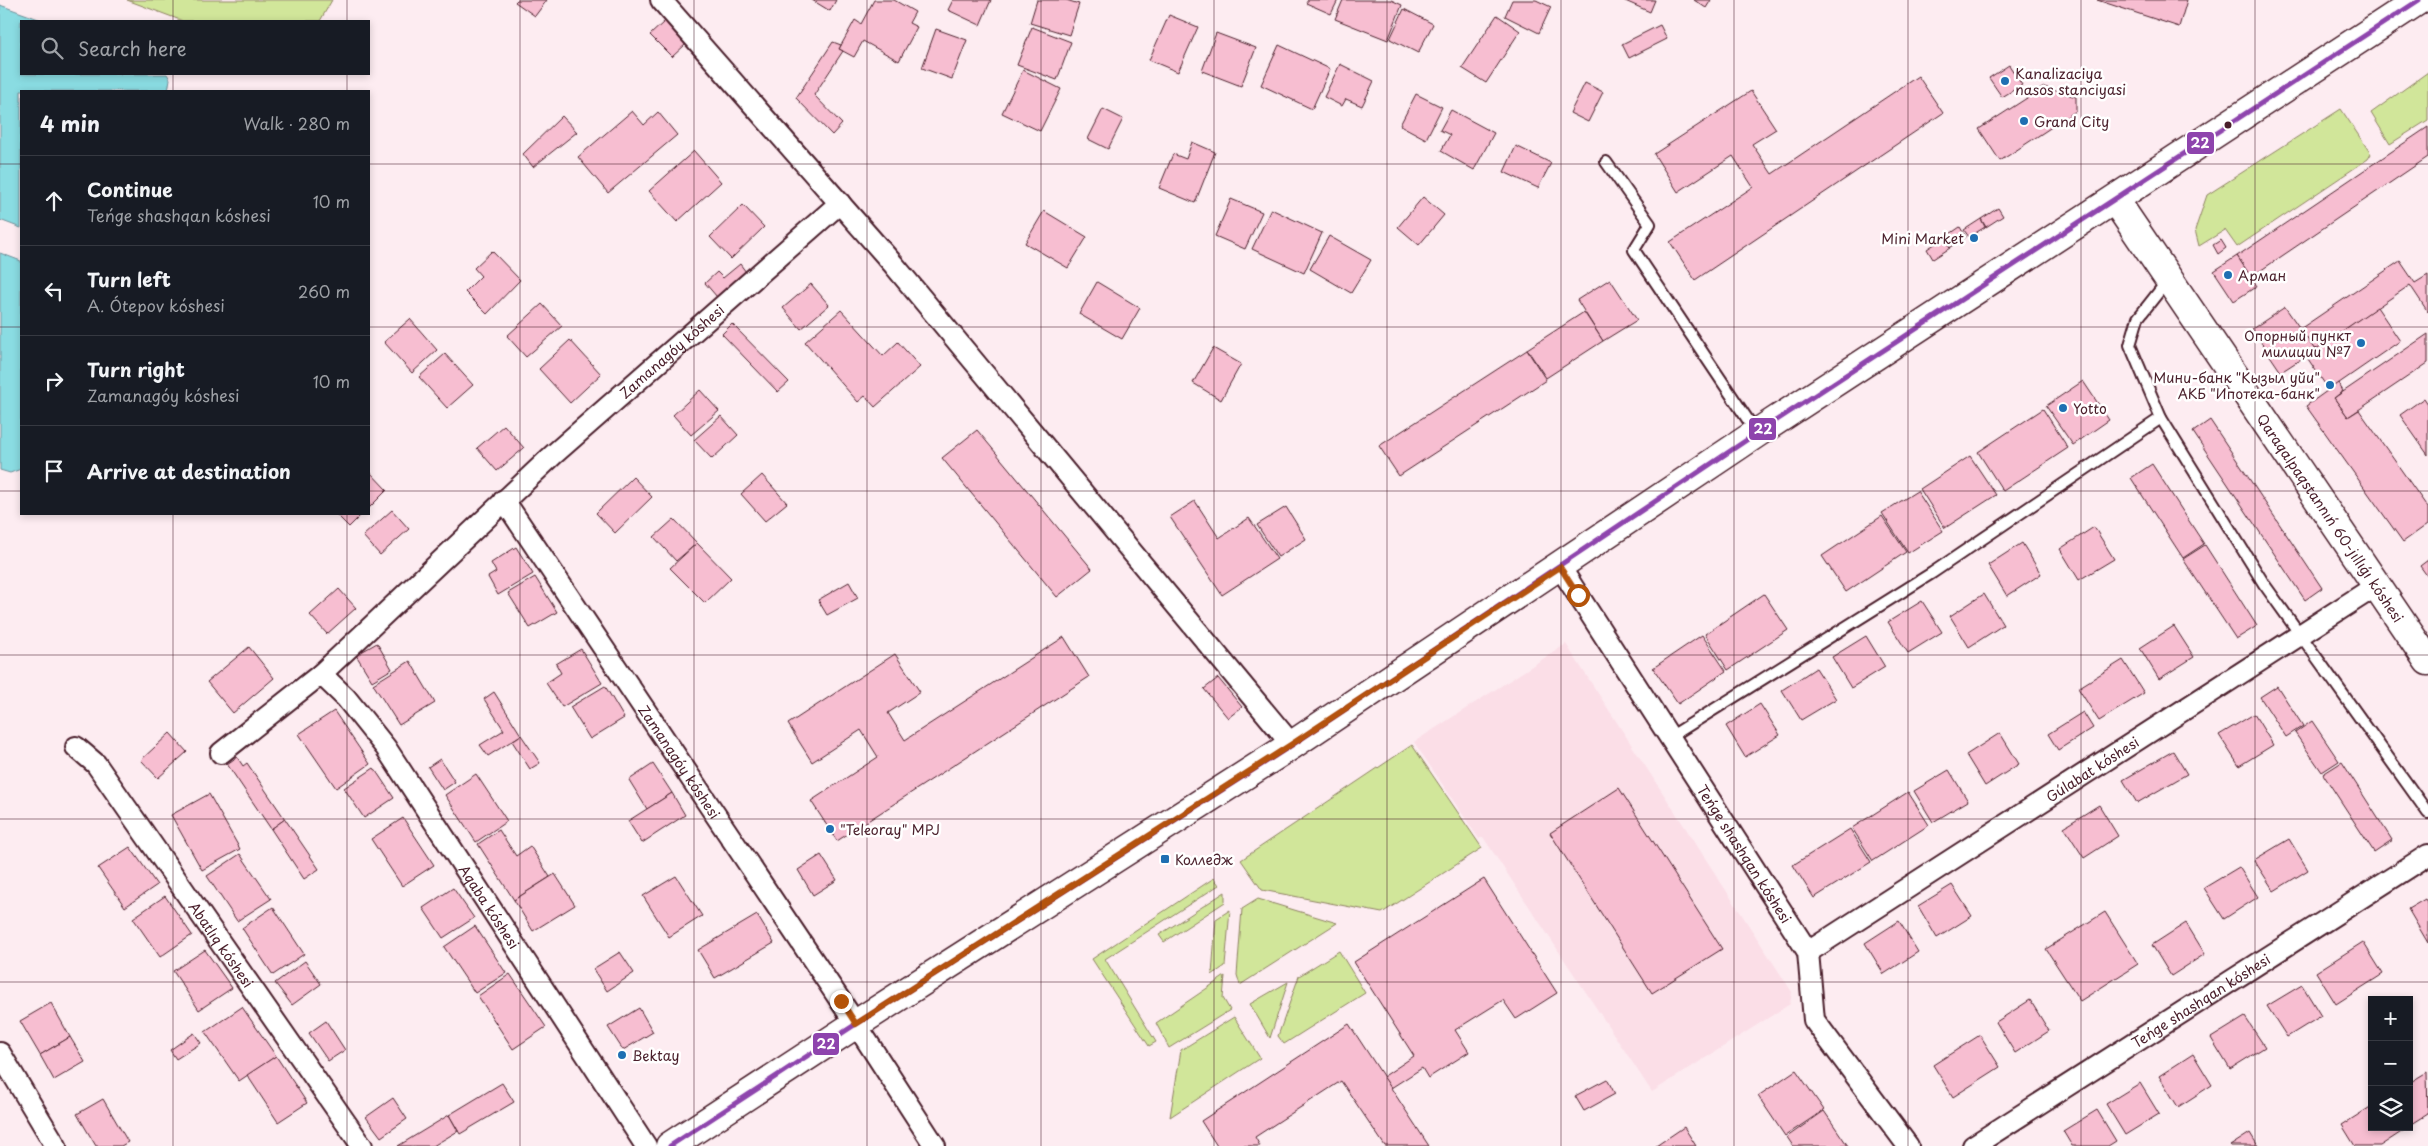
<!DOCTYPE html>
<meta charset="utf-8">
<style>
:root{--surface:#171b24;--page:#242831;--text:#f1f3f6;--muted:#9ea1a6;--line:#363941}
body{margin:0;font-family:"Playpen Sans",sans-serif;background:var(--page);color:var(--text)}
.controls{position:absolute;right:15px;bottom:15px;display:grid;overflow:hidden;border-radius:0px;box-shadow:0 2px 8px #0003}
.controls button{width:45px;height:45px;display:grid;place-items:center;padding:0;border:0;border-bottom:1px solid var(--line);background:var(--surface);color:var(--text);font:25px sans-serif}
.stop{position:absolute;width:15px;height:15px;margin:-11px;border:4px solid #b45309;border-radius:50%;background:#fff}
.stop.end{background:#b45309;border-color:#fff;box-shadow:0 1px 5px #0008}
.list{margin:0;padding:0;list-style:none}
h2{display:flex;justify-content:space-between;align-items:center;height:65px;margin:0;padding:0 20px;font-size:21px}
h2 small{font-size:16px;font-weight:400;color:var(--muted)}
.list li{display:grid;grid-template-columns:32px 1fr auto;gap:15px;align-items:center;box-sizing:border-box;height:90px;padding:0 20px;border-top:1px solid var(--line)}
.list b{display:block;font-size:19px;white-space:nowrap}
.list p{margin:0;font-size:16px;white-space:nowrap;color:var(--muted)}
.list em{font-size:16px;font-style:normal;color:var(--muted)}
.icon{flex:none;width:28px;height:28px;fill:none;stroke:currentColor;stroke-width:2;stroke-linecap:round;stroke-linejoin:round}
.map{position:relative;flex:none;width:2428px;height:1146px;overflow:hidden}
.search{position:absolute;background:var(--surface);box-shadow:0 2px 8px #0003;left:20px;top:20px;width:350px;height:55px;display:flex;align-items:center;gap:12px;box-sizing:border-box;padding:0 18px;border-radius:0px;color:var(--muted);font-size:19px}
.panel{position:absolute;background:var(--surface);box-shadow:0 2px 8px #0003;left:20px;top:90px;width:350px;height:425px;border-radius:0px}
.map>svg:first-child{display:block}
</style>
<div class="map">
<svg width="2428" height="1146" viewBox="0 0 2428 1146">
<rect width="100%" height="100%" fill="#fdecf1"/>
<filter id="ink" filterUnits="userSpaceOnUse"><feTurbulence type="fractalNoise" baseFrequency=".02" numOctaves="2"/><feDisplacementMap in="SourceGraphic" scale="10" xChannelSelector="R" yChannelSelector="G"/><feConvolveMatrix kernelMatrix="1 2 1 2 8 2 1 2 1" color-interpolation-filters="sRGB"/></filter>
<g filter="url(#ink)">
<polygon fill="#fbdee7" points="1566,644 1792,992 1790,1004 1652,1092 1483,837 1479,839 1414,742"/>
<g fill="#d1e69a" stroke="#8e8262">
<polygon points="127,0 332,0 320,21 183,21"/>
<polygon points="2428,72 2428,120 2390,144 2371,113"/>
<polygon points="2341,109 2371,154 2368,159 2237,247 2225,230 2199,246 2195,230 2207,195"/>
<polygon points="1412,745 1482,848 1382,913 1262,890 1241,860"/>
<polygon points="1214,878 1219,885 1105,959 1156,1042 1149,1046 1092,959"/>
<polygon points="1225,892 1225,902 1164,942 1159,935"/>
<polygon points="1258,899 1337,923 1240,985 1237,975 1242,909"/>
<polygon points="1230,910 1225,966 1212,975 1216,919"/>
<polygon points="1339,951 1365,993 1284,1044 1278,1036 1299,976"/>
<polygon points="1225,976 1223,998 1230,1010 1169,1048 1156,1023"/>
<polygon points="1288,982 1270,1038 1250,1004"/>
<polygon points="1234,1017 1260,1058 1170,1117 1181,1050"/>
</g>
<g fill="#8adce2" stroke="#709099">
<polygon points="0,5 44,21 21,21 21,74 167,74 170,79 168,91 21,91 21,228 0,220"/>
<polygon points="0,253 21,261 21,469 10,473 0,470"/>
</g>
<g fill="#f7bed1" stroke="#4a1f2b">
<polygon points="517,0 547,0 535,16 515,2"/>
<polygon points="812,0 836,0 830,11"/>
<polygon points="874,0 894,0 915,12 909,23 917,27 899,61 863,41 854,57 839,49 855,20 861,24"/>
<polygon points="953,0 991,0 980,25 948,10"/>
<polygon points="1037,0 1066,0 1079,4 1069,35 1030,23"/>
<polygon points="1308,0 1338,0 1331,14 1306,3"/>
<polygon points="1343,0 1391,0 1402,5 1388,40 1335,19"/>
<polygon points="1512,0 1536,0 1551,7 1539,33 1505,16"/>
<polygon points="1623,0 1655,0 1650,12"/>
<polygon points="1694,0 1711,0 1706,8"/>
<polygon points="2097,0 2187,0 2179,27"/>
<polygon points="1404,9 1433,24 1418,53 1390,39"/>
<polygon points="1169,15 1198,27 1178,72 1149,60"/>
<polygon points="1497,15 1520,31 1486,83 1462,68"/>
<polygon points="665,21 686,44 672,57 650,35"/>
<polygon points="1660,25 1667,39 1629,58 1622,44"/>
<polygon points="1032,27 1071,42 1057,80 1017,65"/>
<polygon points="936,29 967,40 952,79 922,68"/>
<polygon points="1216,33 1256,48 1241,86 1202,71"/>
<polygon points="833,42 841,45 839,49 843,51 814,95 842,124 832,135 796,98"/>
<polygon points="1279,45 1330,69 1312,109 1261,85"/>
<polygon points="1340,64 1374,81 1362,106 1346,99 1342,106 1324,97"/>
<polygon points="2009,65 2022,85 2002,97 1989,78"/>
<polygon points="1023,70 1061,89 1040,131 1002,113"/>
<polygon points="1918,76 1943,113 1695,280 1670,242 1753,187 1733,156 1678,192 1654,154 1751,91 1776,129 1752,144 1772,174"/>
<polygon points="1585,83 1603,92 1588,122 1570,113"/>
<polygon points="2044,87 2076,97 2076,111 2000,161 1979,129"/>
<polygon points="1416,94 1442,107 1426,139 1400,125"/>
<polygon points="1103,109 1123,119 1108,149 1088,139"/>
<polygon points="1451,110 1494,133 1474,170 1441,151 1450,135 1440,130"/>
<polygon points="632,111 644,125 658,112 677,135 608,193 578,157"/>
<polygon points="562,116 577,132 533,167 523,154"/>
<polygon points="2428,127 2428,157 2251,277 2237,256"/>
<polygon points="1192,142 1215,152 1195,203 1159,188 1173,154 1186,159"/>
<polygon points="1516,146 1551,163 1538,188 1504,172"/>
<polygon points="694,151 721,182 677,222 649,191"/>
<polygon points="1423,197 1444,215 1419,245 1398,227"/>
<polygon points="1231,199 1262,212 1245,249 1215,236"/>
<polygon points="743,205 764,227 731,259 710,237"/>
<polygon points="1998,208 2003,216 1986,227 1981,219"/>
<polygon points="1271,209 1322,233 1304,273 1252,249"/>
<polygon points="1044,211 1087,237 1068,268 1025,243"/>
<polygon points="1981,219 1985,227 1969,237 1964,230"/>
<polygon points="1960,227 1966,237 1950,247 1944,238"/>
<polygon points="1329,236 1371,260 1351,293 1310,269"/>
<polygon points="1944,238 1950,248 1933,259 1927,249"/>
<polygon points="2221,240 2226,248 2218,254 2213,245"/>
<polygon points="492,251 520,280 487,314 465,292 481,276 474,268"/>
<polygon points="2237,256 2257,286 2234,301 2214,271"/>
<polygon points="2400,261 2415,283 2428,275 2428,312 2410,285 2315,350 2300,329"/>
<polygon points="740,264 746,272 717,297 705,283 717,272 723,278"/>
<polygon points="1610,279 1637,320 1603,341 1577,300"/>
<polygon points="1097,282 1140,308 1122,339 1079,314"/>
<polygon points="811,284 829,305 801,329 783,308"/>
<polygon points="542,304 562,326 526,357 507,336"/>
<polygon points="2285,307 2315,350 2281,372 2252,329"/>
<polygon points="2377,307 2400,341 2329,390 2306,356"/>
<polygon points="841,310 883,356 898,342 920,367 875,407 865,396 858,402 805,342"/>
<polygon points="1584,312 1603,341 1546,378 1527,349"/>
<polygon points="410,319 437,350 412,373 384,342"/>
<polygon points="732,324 789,382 778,392 722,334"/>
<polygon points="2428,334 2428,363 2348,417 2334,398"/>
<polygon points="570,340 601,374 570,403 539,369"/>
<polygon points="1213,348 1241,364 1221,400 1193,383"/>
<polygon points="1527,350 1546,380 1399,476 1379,446"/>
<polygon points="445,354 473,385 447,408 419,377"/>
<polygon points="2083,381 2109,420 2073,445 2046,406"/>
<polygon points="2338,383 2343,391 2334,398 2348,417 2359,410 2428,508 2428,524 2403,542 2306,406"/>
<polygon points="700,390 719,411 691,435 673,415"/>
<polygon points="2424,398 2428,404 2428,455 2400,415"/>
<polygon points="2043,409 2068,448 2003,491 1978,452"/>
<polygon points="721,416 738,435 712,459 694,440"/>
<polygon points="2210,420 2322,588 2305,600 2193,432"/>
<polygon points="504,425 524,448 497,471 477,448"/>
<polygon points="977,430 1092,569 1057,597 942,458"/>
<polygon points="1970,456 1996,495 1945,528 1920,489"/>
<polygon points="2152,464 2204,544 2183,558 2131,478"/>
<polygon points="369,471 387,490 369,508"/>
<polygon points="762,475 787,503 765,521 741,494"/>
<polygon points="633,477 652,497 615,533 596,513"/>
<polygon points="1917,491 1943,531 1908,553 1882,513"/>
<polygon points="1195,501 1219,538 1249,518 1277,559 1222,595 1170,517"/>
<polygon points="1286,507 1306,539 1278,557 1257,525"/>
<polygon points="392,510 409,529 380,555 363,536"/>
<polygon points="336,514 362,514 349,527"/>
<polygon points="1882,516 1906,552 1846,592 1822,556"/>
<polygon points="674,519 697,543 676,561 654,537"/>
<polygon points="2094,527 2114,559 2079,580 2060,549"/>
<polygon points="697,543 731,578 705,603 670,568"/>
<polygon points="2022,543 2041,574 2007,596 1988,565"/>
<polygon points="2205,545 2257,626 2236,639 2183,559"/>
<polygon points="516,547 533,574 498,595 488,577 496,572 491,563"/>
<polygon points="2428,560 2428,577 2420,566"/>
<polygon points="535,577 557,612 530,628 508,593"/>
<polygon points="849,582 858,598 827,615 818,600"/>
<polygon points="339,589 356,608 327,634 310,615"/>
<polygon points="1764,594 1788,630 1728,670 1705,634"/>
<polygon points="1984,594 2003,625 1969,647 1950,616"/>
<polygon points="1922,601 1942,632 1908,653 1888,622"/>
<polygon points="2174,626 2194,657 2159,679 2140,648"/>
<polygon points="1702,635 1726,671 1678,704 1653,668"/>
<polygon points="1866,636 1885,667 1851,688 1832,657"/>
<polygon points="1064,637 1089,677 837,841 811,801 878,757 861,730 812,762 788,724 895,654 920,692 888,713 905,740"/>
<polygon points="377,643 392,669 372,681 356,655"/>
<polygon points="249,647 274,678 233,713 207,682"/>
<polygon points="581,649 602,683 562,707 546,683 561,673 556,664"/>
<polygon points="2123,660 2144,693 2099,721 2078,688"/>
<polygon points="410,661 435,703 399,725 373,684"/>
<polygon points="1816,668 1836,699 1801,720 1782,690"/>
<polygon points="1218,678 1242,707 1228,718 1204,689"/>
<polygon points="605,686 624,718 590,739 570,707"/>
<polygon points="2277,686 2303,726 2286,737 2260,697"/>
<polygon points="494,692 521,735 488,756 480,745 504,730 484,699"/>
<polygon points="1760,704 1780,735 1745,757 1726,726"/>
<polygon points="334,711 370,764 336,788 299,734"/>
<polygon points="2083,712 2093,728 2058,750 2048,734"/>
<polygon points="2254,714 2273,745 2239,766 2219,735"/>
<polygon points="2312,721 2339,761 2322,772 2295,733"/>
<polygon points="170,733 187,752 158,778 141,760"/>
<polygon points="2000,733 2019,764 1985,786 1966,755"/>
<polygon points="521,735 540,763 530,769 512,741"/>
<polygon points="2173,751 2187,774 2137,803 2123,780"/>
<polygon points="237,757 243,766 247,763 285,819 271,829 227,764"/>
<polygon points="440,759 455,782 443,790 428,767"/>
<polygon points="2342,762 2392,840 2374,852 2323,774"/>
<polygon points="653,764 672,793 647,809 629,780"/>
<polygon points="374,768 394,798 364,818 344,788"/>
<polygon points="1949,770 1968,801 1933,822 1914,791"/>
<polygon points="476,774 507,821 476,842 445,795"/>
<polygon points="1619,788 1722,949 1652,993 1550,833"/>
<polygon points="1908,792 1929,825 1873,861 1852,828"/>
<polygon points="672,793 685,815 642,843 628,821"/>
<polygon points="209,794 240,849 202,870 171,815"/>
<polygon points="2099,805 2118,836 2084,858 2064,827"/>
<polygon points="403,818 434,865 402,886 371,839"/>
<polygon points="285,819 319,869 304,879 271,829"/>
<polygon points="1850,829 1871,862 1814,898 1793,865"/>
<polygon points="499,830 516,856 530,846 550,877 514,900 478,844"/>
<polygon points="2289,839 2308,870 2274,891 2254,860"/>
<polygon points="130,847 157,885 125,907 98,868"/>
<polygon points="240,854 271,899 237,921 207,876"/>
<polygon points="821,855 837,880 813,895 798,870"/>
<polygon points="2239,867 2258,897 2224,919 2204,888"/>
<polygon points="555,874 575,905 533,931 514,900"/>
<polygon points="676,876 702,916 669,937 643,896"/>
<polygon points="1484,879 1557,993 1516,1019 1503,1000 1455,1030 1469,1052 1428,1078 1422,1068 1391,1088 1383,1077 1414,1056 1354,962"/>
<polygon points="1952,885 1972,916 1937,938 1918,906"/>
<polygon points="453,888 474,918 443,938 423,908"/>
<polygon points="165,896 192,935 160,957 133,918"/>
<polygon points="2425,899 2428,904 2428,943 2408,909"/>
<polygon points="273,907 304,954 273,975 242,928"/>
<polygon points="2105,912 2138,964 2080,1001 2046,949"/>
<polygon points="757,915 774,943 715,978 698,950"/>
<polygon points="1899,921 1918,952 1884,974 1865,943"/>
<polygon points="2186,923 2205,954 2171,976 2152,945"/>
<polygon points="475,926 506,973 475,993 444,947"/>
<polygon points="2363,942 2383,974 2336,1004 2316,972"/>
<polygon points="205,950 232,988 199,1010 173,971"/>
<polygon points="620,952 634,973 607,991 593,969"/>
<polygon points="305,961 321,984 292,1005 275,983"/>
<polygon points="510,974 546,1027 513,1049 478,996"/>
<polygon points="2302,985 2321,1016 2287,1037 2267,1006"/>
<polygon points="2030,1000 2049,1031 2015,1053 1996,1022"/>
<polygon points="51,1003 70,1037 40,1055 20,1021"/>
<polygon points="242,1007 276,1056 239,1081 205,1032"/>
<polygon points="639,1008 653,1032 623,1050 608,1027"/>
<polygon points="2245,1017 2265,1047 2230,1069 2211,1038"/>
<polygon points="326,1021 345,1050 328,1061 309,1033"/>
<polygon points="1349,1024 1429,1146 1385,1146 1341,1081 1255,1137 1260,1146 1217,1146 1201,1121"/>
<polygon points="194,1033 201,1043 176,1059 170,1050"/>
<polygon points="1980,1035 2000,1067 1953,1097 1933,1065"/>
<polygon points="70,1037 85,1062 54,1080 40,1055"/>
<polygon points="2193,1054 2212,1085 2178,1107 2159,1076"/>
<polygon points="276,1056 307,1103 278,1122 247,1075"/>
<polygon points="1796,1070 1824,1110 1785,1136 1758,1096"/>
<polygon points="2427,1072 2428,1114 2412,1124 2409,1119 2409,1083"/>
<polygon points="1607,1079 1615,1094 1584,1111 1575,1096"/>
<polygon points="502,1083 514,1102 460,1134 449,1115"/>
<polygon points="2140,1083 2159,1114 2125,1135 2106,1104"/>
<polygon points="393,1098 407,1119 381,1137 366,1117"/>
<polygon points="103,1099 128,1142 121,1146 96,1146 77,1114"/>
<polygon points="2372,1106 2372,1127 2409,1127 2380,1146 2355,1146 2342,1125"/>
<polygon points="2097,1110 2116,1141 2108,1146 2072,1146 2063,1131"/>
<polygon points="1824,1111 1848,1146 1793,1146 1787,1137"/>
<polygon points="449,1115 458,1131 433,1146 398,1146"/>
<polygon points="1684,1127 1696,1146 1656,1146"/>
<polygon points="2250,1133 2258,1146 2230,1146"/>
</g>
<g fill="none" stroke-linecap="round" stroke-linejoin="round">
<g stroke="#4a1f2b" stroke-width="14">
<g id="lane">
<polyline points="1606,162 1650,224 1634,250 1756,432"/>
<polyline points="2168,280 2138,318 2130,345 2161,418 2264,584 2428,813"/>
<polyline points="1670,737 1932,573 2161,418"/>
</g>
</g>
<g stroke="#4a1f2b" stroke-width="24">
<g id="street">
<polyline points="661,0 894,265 1292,745"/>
<path id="s1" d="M504 500 856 1024 935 1146"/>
<path id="s2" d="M1560 567 1808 952 1814 1020 1908 1146"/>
<path id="s3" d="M321 674 346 698 386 748 646 1146"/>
<path id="s4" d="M76 747 96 764 362 1146"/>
<path id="s5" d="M221 753 321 674 553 455 840 203"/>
<path id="s6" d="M1808 952 2376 586"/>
<polyline points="0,1053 56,1146"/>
<path id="s7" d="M1973 1146 2428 855"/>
</g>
</g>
<g stroke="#4a1f2b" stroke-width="31">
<g id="secondary">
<path id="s8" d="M2115 200 2428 661"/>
<polyline points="670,1146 856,1024 1292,745 1757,433 2419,0"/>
</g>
</g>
<use href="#lane" stroke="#fff" stroke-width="10"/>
<use href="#street" stroke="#fff" stroke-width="20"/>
<use href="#secondary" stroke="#fff" stroke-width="28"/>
<g stroke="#fff" stroke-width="9">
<polyline id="bus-1" points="670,1146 856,1024 1292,745 1757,433 2419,0"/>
</g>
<use href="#bus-1" stroke="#8e44ad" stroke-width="5"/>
</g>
</g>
<g fill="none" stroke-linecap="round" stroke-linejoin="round" filter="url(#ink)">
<polyline stroke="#b45309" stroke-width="6" points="841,1001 856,1024 1292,744 1560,567 1578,595"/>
</g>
<path fill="none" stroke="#4a1f2b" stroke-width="1" stroke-opacity="0.55" d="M173 0V21M347 0V21M520 0V1146M694 0V1146M867 0V1146M1041 0V1146M1214 0V1146M1387 0V1146M1561 0V1146M1734 0V1146M1908 0V1146M2081 0V1146M2255 0V1146M173 74V91M347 74V91M0 164H21M369 164H2428M0 327H21M369 327H2428M0 491H21M369 491H2428M173 514V1146M347 514V1146M0 655H2428M0 819H2428M0 982H2428"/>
<g fill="#1f6fb2" stroke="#fff" stroke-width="2">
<circle cx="2005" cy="81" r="5"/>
<circle cx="2024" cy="121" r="5"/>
<circle cx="1974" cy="238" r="5"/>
<circle cx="2228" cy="275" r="5"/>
<circle cx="2361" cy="343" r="5"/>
<circle cx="2330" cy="385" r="5"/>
<circle cx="2063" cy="408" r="5"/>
<circle cx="830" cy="829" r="5"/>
<rect x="1160" y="854" width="10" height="10" rx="2.5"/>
<circle cx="622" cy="1055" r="5"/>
</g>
<circle fill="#4a1f2b" stroke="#fff" stroke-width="2" cx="2228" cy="125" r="4.5"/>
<g text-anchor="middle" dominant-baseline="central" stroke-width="5" stroke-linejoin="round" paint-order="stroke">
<g font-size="14" fill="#4a1f2b" stroke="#fff" text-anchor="start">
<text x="2015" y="73">Kanalizaciya<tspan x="2015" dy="16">nasos stanciyasi</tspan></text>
<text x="2034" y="121">Grand City</text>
<text x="1964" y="238" text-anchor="end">Mini Market</text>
<text x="2238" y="275">Арман</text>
<text x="2351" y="335" text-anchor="end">Опорный пункт<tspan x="2351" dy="16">милиции №7</tspan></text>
<text x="2320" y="377" text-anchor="end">Мини-банк "Кызыл уйи"<tspan x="2320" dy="16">АКБ "Ипотека-банк"</tspan></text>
<text x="2073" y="408">Yotto</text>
<text x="840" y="829">"Teleoray" MPJ</text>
<text x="1175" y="859">Колледж</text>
<text x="632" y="1055">Bektay</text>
</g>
<g font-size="14" fill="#4a1f2b" stroke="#fff">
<text stroke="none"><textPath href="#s5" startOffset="604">Zamanagóy kóshesi</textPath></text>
<text stroke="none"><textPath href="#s8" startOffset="384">Qaraqalpaqstannıń 60-jıllıǵı kóshesi</textPath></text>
<text stroke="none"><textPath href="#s1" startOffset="315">Zamanagóy kóshesi</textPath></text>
<text stroke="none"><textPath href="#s6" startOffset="338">Gúlabat kóshesi</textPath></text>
<text stroke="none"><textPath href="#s2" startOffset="341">Teńge shashqan kóshesi</textPath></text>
<text stroke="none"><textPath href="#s3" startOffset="288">Aqaba kóshesi</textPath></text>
<text stroke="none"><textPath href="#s4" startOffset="246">Abatlıq kóshesi</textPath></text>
<text stroke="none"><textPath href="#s7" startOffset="270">Teńge shashqan kóshesi</textPath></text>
</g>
</g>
<g stroke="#fff" stroke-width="2">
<rect x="2186" y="131" width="29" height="24" rx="5" fill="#8e44ad"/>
<rect x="1748" y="417" width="29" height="24" rx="5" fill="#8e44ad"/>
<rect x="812" y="1032" width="28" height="24" rx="5" fill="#8e44ad"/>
</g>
<g font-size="14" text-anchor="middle" font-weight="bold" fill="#fff">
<text x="2200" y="148">22</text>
<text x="1763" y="434">22</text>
<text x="826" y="1049">22</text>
</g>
</svg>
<div class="controls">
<button>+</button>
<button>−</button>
<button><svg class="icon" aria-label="layers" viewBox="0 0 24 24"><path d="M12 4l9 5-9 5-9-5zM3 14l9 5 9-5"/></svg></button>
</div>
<div class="stop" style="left:1578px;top:595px"></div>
<div class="stop end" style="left:841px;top:1001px"></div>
<div class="search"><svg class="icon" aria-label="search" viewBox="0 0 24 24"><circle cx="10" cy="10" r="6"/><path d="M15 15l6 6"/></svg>Search here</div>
<section class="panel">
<h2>4 min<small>Walk · 280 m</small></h2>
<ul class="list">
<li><svg class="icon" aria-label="ahead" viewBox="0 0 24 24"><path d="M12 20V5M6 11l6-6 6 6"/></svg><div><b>Continue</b><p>Teńge shashqan kóshesi</p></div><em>10 m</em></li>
<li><svg class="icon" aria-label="left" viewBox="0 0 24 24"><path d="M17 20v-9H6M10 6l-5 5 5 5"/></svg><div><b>Turn left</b><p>A. Ótepov kóshesi</p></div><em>260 m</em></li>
<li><svg class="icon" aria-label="right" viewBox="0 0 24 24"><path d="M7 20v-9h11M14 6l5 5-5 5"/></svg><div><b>Turn right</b><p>Zamanagóy kóshesi</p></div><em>10 m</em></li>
<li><svg class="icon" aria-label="arrive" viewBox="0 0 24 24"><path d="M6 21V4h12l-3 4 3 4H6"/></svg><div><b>Arrive at destination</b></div></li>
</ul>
</section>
</div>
